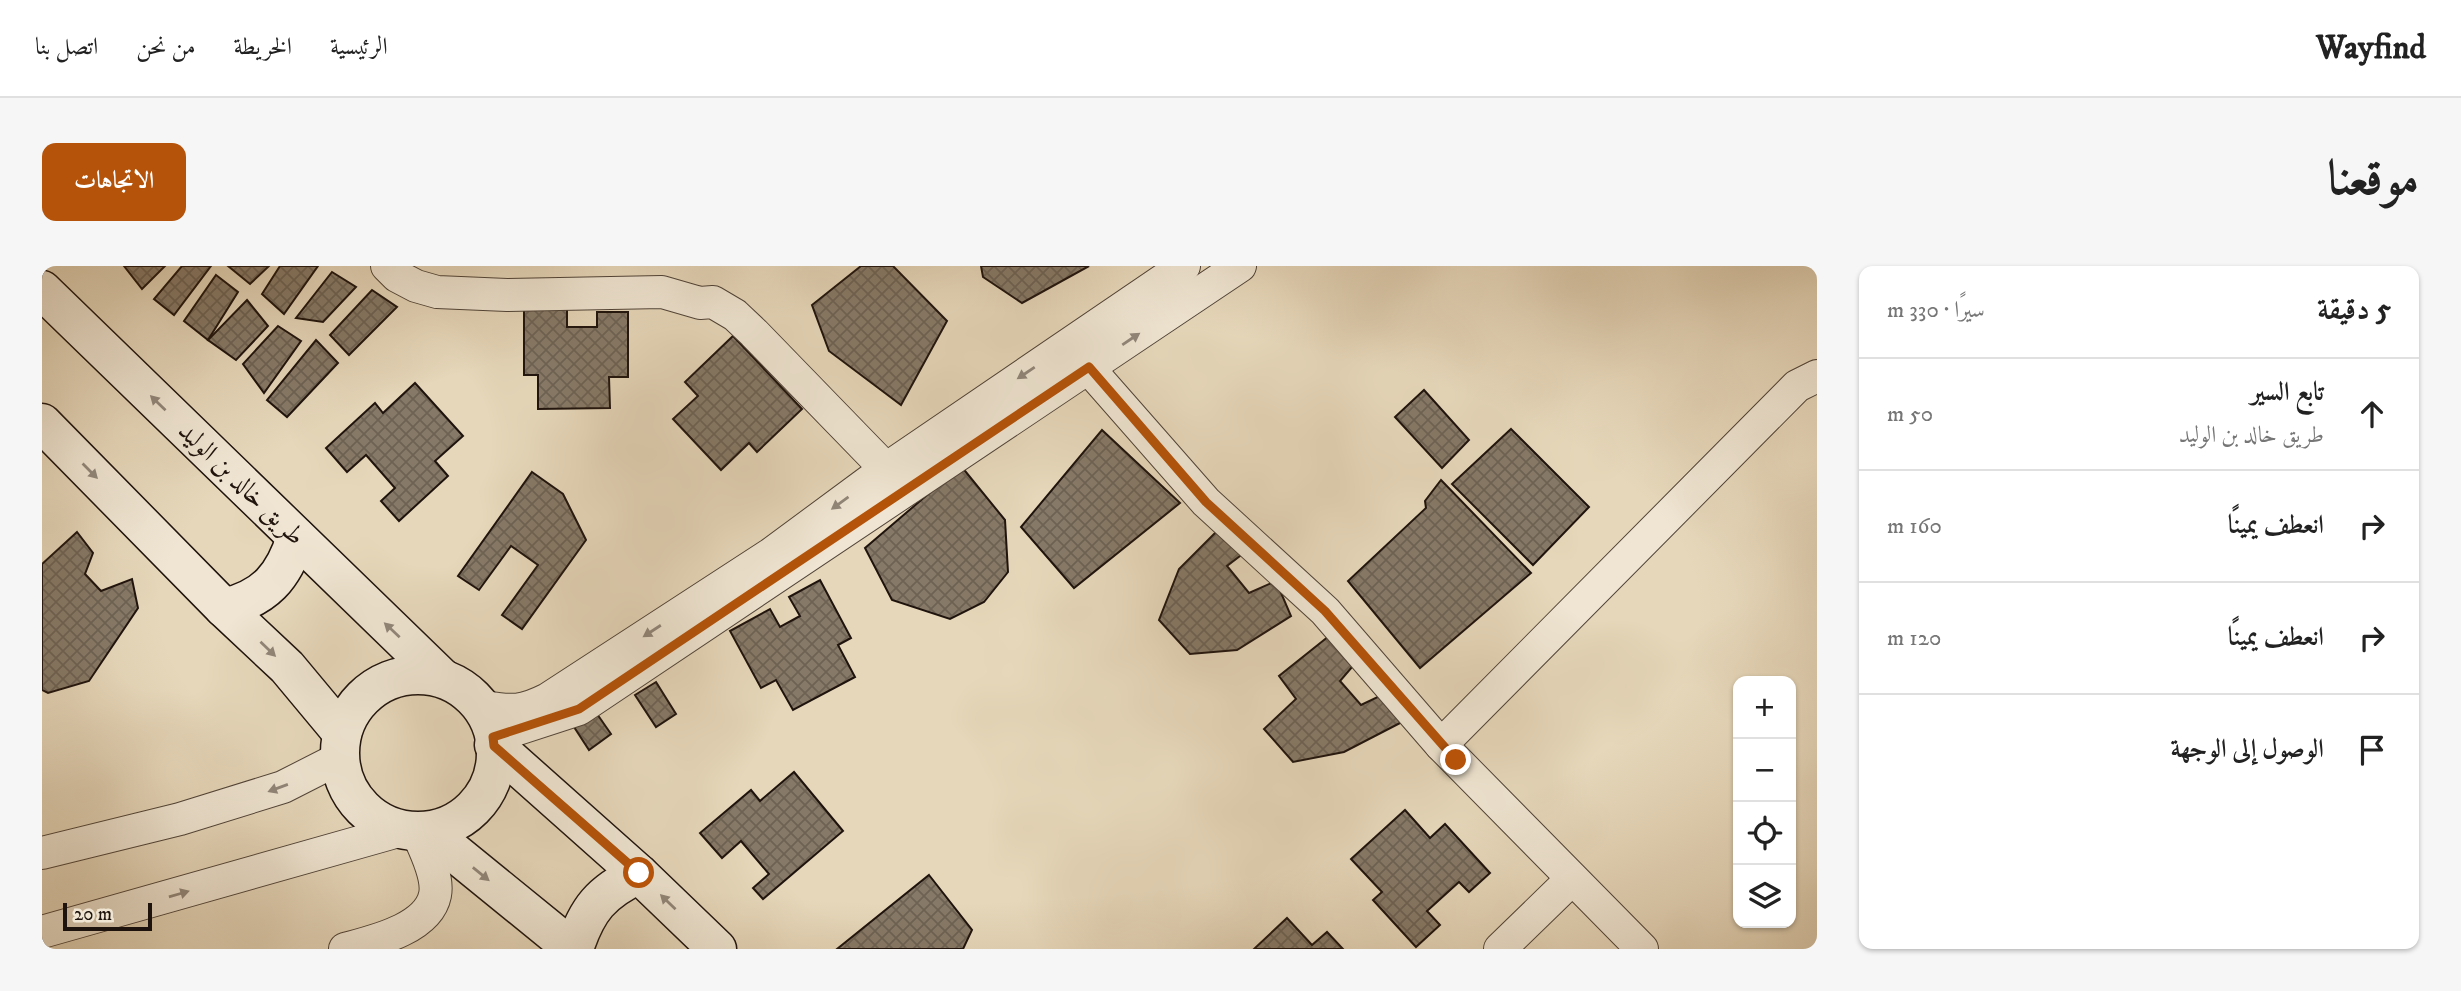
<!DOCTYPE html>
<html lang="ar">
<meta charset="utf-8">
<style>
:root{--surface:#fff;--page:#f6f6f6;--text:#222;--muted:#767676;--line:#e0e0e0;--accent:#b45309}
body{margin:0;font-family:"IM FELL DW Pica",Amiri,serif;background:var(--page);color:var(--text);direction:rtl}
.controls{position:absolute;right:21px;bottom:21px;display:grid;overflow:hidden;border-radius:14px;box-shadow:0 2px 5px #0004}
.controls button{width:63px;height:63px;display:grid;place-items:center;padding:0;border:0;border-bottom:2px solid var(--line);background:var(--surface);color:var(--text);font:35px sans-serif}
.scale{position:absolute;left:21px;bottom:18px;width:89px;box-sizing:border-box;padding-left:7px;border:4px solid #1f130d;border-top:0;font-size:19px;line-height:24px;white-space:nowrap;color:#1f130d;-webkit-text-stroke:5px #efe5d2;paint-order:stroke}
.stop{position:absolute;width:21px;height:21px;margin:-16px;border:5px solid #b45309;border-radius:50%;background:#fff}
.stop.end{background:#b45309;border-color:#fff;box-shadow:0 2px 7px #0008}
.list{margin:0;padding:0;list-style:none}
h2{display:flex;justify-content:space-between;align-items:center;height:91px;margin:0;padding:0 28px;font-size:30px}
h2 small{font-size:23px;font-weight:400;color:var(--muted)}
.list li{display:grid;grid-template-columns:46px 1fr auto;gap:21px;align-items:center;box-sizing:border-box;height:112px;padding:0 28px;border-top:2px solid var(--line)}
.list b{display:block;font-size:26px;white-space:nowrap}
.list p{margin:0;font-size:23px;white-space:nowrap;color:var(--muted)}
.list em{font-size:23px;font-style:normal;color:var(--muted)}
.icon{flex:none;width:38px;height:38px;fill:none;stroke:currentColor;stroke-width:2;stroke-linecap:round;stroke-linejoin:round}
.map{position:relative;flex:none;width:1775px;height:683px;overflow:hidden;direction:ltr;border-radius:14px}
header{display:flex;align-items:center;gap:42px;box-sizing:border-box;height:98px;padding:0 35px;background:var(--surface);border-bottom:2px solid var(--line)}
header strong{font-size:33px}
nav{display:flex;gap:38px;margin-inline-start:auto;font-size:24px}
.intro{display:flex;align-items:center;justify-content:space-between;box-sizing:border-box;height:168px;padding:0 42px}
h1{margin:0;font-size:49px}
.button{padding:18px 32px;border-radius:14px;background:var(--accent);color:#fff;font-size:24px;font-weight:700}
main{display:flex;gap:42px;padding:0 42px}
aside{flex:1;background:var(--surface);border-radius:14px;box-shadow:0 2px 5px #0004}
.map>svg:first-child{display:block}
</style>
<header>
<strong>Wayfind</strong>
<nav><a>الرئيسية</a><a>الخريطة</a><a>من نحن</a><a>اتصل بنا</a></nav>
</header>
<div class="intro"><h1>موقعنا</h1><a class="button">الاتجاهات</a></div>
<main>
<aside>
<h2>5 دقيقة<small>سيرًا · 330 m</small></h2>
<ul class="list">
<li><svg class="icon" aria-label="ahead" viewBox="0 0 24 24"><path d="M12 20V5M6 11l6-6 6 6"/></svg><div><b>تابع السير</b><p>طريق خالد بن الوليد</p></div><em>50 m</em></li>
<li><svg class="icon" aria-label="right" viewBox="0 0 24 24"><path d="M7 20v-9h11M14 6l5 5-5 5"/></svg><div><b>انعطف يمينًا</b></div><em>160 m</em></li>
<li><svg class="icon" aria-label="right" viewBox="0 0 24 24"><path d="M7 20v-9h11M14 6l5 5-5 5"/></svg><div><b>انعطف يمينًا</b></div><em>120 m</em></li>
<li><svg class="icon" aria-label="arrive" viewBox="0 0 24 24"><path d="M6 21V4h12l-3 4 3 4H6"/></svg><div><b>الوصول إلى الوجهة</b></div></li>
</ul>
</aside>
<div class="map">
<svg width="1775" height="683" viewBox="0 0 1775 683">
<defs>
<pattern id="building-cross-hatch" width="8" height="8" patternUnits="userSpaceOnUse" patternTransform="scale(1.75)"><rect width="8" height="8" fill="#867967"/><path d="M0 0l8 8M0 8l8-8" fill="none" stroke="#6d6253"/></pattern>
</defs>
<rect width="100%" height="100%" fill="#e6d7ba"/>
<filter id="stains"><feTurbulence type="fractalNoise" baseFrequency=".00286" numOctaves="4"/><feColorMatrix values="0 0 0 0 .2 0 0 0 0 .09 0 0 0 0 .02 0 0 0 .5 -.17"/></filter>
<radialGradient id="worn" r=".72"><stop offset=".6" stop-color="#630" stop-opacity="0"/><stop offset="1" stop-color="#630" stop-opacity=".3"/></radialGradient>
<g fill="url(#building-cross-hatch)" stroke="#1f130d" stroke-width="2">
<polygon points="82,0 123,0 100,23"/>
<polygon points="140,0 169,0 132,49 112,33"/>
<polygon points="186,0 227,0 208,18"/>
<polygon points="238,0 276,0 242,48 220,28"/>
<polygon points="819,0 851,0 905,55 859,139 787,85 770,39"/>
<polygon points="939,0 1047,0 980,37 941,11"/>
<polygon points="290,6 314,21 281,56 254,52"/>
<polygon points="174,9 196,26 166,74 142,55"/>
<polygon points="330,24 355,41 307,89 288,69"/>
<polygon points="205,34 226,60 194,94 166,74"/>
<polygon points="482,41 525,41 525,61 555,61 555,46 586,46 586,111 567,111 568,142 496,143 496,109 482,109"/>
<polygon points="236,60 259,75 222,127 201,98"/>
<polygon points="691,70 760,143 715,186 707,177 679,204 631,153 656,130 643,116"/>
<polygon points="274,74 296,97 245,151 225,134"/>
<polygon points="373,117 421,170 393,195 406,210 357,255 339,235 353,222 324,189 305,206 284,182 333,137 341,147"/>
<polygon points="1382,124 1427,174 1400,202 1353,151"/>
<polygon points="1469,163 1547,241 1491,299 1410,218"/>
<polygon points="1060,164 1138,237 1032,322 979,261"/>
<polygon points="919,200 963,254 966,306 942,336 908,353 850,334 823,282"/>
<polygon points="490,206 521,228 544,274 480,363 460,349 496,299 469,280 437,324 416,310"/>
<polygon points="1399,214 1489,307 1378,402 1306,315 1384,242 1383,235"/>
<polygon points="1176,264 1207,283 1185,300 1207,327 1234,315 1249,350 1195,384 1148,388 1117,354 1137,303"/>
<polygon points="35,266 51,287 43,308 59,325 90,313 96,342 47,415 6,427 0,424 0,298"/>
<polygon points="778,314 809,372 796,379 813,411 751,444 734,414 719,422 688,365 728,343 738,361 758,350 747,331"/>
<polygon points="1287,370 1316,394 1298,415 1319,439 1344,427 1360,456 1302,486 1251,496 1222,463 1254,433 1237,410"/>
<polygon points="614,416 634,448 614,461 593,429"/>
<polygon points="553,445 569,468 547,484 532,461"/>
<polygon points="752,506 801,565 721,633 711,622 727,608 699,575 680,592 658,567 709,524 718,535"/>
<polygon points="1363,544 1388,572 1403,558 1448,607 1427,626 1417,616 1385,645 1398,659 1374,681 1331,634 1340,626 1309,593"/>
<polygon points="887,609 930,664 921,683 795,683"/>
<polygon points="1245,652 1270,679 1285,666 1301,683 1212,683"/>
</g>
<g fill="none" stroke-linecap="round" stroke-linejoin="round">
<g stroke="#514438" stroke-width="34">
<g id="street">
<polyline points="345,0 355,10 374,20 395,26 465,29 620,26 658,37 671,36 693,49 712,67 844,203"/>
<polyline points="1034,88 1164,236 1283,345 1399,479 1600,683"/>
<path d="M441 441C470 445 478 447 506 433L729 288 844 203 1142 0"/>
<polyline points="451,471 537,443 1198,0"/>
<polyline points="1399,479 1755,120 1775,110"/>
<polyline points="0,587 138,553 241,521 298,492"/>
<polyline points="0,666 360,564"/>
<path d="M303 683C332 675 386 663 393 629 397 610 382 582 375 566"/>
<polyline points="1458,683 1530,613"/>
</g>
</g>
<g stroke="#1f130d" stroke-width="41">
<g id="secondary">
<polyline points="0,24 399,411"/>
<polyline points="0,157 182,342 245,401 300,467"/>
<path d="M182 342C223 332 242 311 254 271"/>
<circle cx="376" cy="487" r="78"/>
<polyline points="452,479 597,608 675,683"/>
<polyline points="386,565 531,683"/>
<path d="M532 683C545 643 559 626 597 608"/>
</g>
</g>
<use href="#street" stroke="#efe5d2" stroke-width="32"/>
<use href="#secondary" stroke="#efe5d2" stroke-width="38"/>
</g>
<defs><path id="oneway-solid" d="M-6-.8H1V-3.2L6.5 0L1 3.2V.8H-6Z" transform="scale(1.75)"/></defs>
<g fill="#918679">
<use href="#oneway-solid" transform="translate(1089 73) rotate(-34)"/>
<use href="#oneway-solid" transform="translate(984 107) rotate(146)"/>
<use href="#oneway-solid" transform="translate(116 137) rotate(-136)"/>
<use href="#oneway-solid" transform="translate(48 205) rotate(45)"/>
<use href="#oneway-solid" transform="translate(798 237) rotate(144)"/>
<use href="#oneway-solid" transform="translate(350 364) rotate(-137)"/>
<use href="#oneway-solid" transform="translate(610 365) rotate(147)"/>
<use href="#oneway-solid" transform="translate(226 383) rotate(44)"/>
<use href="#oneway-solid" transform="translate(236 522) rotate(160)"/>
<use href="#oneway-solid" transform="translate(439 608) rotate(39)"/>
<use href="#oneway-solid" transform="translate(137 628) rotate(-16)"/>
<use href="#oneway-solid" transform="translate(626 636) rotate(-136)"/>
</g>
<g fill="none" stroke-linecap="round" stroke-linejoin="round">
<polyline stroke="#b45309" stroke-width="9" points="597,607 452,480 451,471 537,443 1047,101 1164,236 1283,345 1414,494"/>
</g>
<g text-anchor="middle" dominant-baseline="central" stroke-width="5" stroke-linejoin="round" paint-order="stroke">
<g font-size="26" fill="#1f130d" stroke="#efe5d2">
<text transform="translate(199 218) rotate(44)">طريق خالد بن الوليد</text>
</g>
</g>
<rect width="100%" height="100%" filter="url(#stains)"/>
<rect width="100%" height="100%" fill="url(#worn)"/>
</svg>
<div class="controls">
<button>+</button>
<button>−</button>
<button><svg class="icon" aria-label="locate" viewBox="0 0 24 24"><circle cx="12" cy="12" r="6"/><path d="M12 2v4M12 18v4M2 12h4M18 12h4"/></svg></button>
<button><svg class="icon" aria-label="layers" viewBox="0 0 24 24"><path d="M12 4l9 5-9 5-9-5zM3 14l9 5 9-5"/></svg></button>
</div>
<div class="scale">20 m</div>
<div class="stop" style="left:597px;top:607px"></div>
<div class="stop end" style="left:1414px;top:494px"></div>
</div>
</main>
